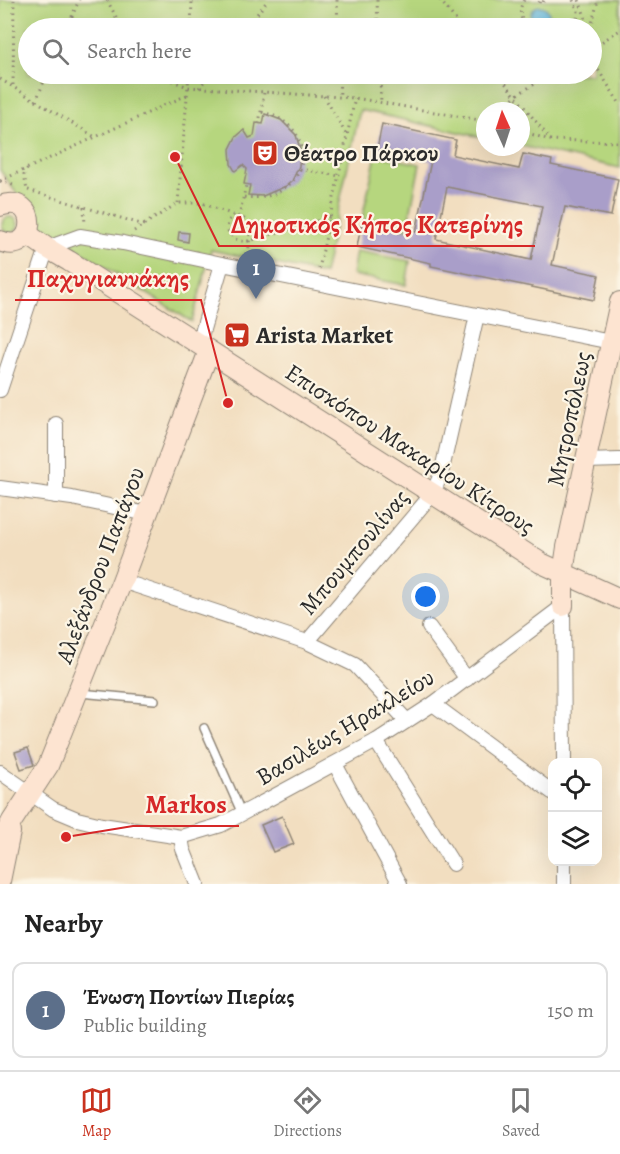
<!DOCTYPE html>
<meta charset="utf-8">
<style>
:root{--surface:#fff;--page:#f2f2f2;--text:#222;--muted:#767676;--line:#e0e0e0;--accent:#c8321e}
body{margin:0;font-family:Alegreya,serif;background:var(--page);color:var(--text)}
.controls{position:absolute;right:18px;bottom:18px;display:grid;overflow:hidden;border-radius:12px;box-shadow:0 6px 24px #0002}
.controls button{width:54px;height:54px;display:grid;place-items:center;padding:0;border:0;border-bottom:2px solid var(--line);background:var(--surface);color:var(--text);font:30px sans-serif}
.compass{position:absolute;left:476px;top:102px;width:54px;height:54px;border-radius:50%;background:var(--surface);box-shadow:0 6px 24px #0002;rotate:357deg}
.you{position:absolute;left:426px;top:597px;width:21px;height:21px;margin:-15px;border:4px solid #fff;border-radius:50%;background:#1a73e8;box-shadow:0 0 0 9px #1a73e833}
.badge{display:grid;place-items:center;width:39px;height:39px;border-radius:50%;background:var(--accent);color:#fff;font-size:20px;font-weight:700}
.pin{position:absolute;translate:-50% -50px;filter:drop-shadow(0 2px 3px #0008)}
.pin::after{content:'';position:absolute;top:32px;width:21px;height:18px;background:inherit;clip-path:polygon(0 0,100% 0,50% 100%)}
.list{margin:0;padding:0;list-style:none}
h2{display:flex;justify-content:space-between;align-items:center;height:78px;margin:0;padding:0 24px;font-size:26px}
h2 small{font-size:20px;font-weight:400;color:var(--muted)}
.list li{display:grid;grid-template-columns:39px 1fr auto;gap:18px;align-items:center;box-sizing:border-box;height:96px;margin:0 12px 12px;padding:0 12px;border:2px solid var(--line);border-radius:12px}
.list b{display:block;font-size:22px;white-space:nowrap}
.list p{margin:0;font-size:20px;white-space:nowrap;color:var(--muted)}
.list em{font-size:20px;font-style:normal;color:var(--muted)}
.icon{flex:none;width:33px;height:33px;fill:none;stroke:currentColor;stroke-width:2;stroke-linecap:round;stroke-linejoin:round}
.map{position:relative;flex:none;width:620px;height:884px;overflow:hidden}
.search{position:absolute;background:var(--surface);box-shadow:0 6px 24px #0002;left:18px;right:18px;top:18px;height:66px;display:flex;align-items:center;gap:15px;box-sizing:border-box;padding:0 21px;border-radius:33px;color:var(--muted);font-size:22px}
.sheet{height:186px;background:var(--surface)}
nav{display:flex;justify-content:space-around;align-items:center;box-sizing:border-box;height:84px;border-top:2px solid var(--line);background:var(--surface);font-size:16px;color:var(--muted)}
nav a{display:grid;justify-items:center;gap:3px}
nav .on{color:var(--accent)}
.map>svg:first-child{display:block}
</style>
<div class="map">
<svg width="620" height="884" viewBox="0 0 620 884">
<rect width="100%" height="100%" fill="#fcf5e5"/>
<filter id="ink" filterUnits="userSpaceOnUse"><feTurbulence type="fractalNoise" baseFrequency=".0167" numOctaves="2"/><feDisplacementMap in="SourceGraphic" scale="12" xChannelSelector="R" yChannelSelector="G"/><feConvolveMatrix kernelMatrix="1 2 1 2 8 2 1 2 1" color-interpolation-filters="sRGB"/></filter>
<filter id="wash" filterUnits="userSpaceOnUse"><feTurbulence type="fractalNoise" baseFrequency=".008" numOctaves="4" result="noise"/><feDisplacementMap in="SourceGraphic" scale="24" xChannelSelector="R" yChannelSelector="G"/><feGaussianBlur stdDeviation="1.35" result="paint"/><feColorMatrix in="noise" values="0 0 0 0 0 0 0 0 0 0 0 0 0 0 0 0 0 1.4 0 .05"/><feComposite in="paint" operator="in"/></filter>
<g filter="url(#wash)">
<rect width="100%" height="100%" fill="#f2dec0"/>
<g fill="#b6d67e" stroke="#708054" stroke-width="1.5" fill-rule="evenodd">
<path d="M0 0H620V168L521 146V111H485V138L360 110 324 274 211 250 192 322 38 224 0 170ZM28 28H592V74H28Z"/>
<polygon points="376,155 420,164 407,229 362,219"/>
<circle cx="10" cy="225" r="8"/>
<polygon points="356,251 410,261 406,285 352,275"/>
</g>
<circle fill="#64bae0" stroke="#487286" stroke-width="1.5" cx="540" cy="15" r="9"/>
<g id="blocks">
<g fill="#a99ec9" fill-rule="evenodd">
<polygon points="265,114 281,120 296,135 300,149 299,166 292,181 286,186 263,196 248,195 250,185 244,184 247,169 243,165 235,171 231,164 230,149 236,137 244,130 249,138 254,136 256,123 263,124"/>
<path d="M382 124 456 140 453 155 519 169 523 154 552 160 551 165 618 179 611 216 565 207 552 265 599 275 594 300 431 266V263L357 247 362 221 416 232 431 161 377 149ZM447 187 542 206 531 260 436 239Z"/>
<polygon points="179,232 189,233 188,242 178,240"/>
<polygon points="28,748 34,765 21,769 15,752"/>
<polygon points="282,816 294,844 273,852 261,825"/>
</g>
</g>
</g>
<g filter="url(#ink)">
<use href="#blocks" fill-opacity="0" stroke="#8e8476" stroke-width="1.5"/>
<g fill="none" stroke-linecap="round" stroke-linejoin="round">
<g stroke="#8e8476" stroke-width="10">
<g id="lane">
<polyline points="80,693 155,700"/>
<polyline points="204,728 242,814"/>
</g>
</g>
<g stroke="#8e8476" stroke-width="16">
<g id="street">
<polyline points="199,343 222,264 611,342"/>
<polyline points="0,390 47,248 80,236 123,243 222,264"/>
<polyline points="56,424 56,496"/>
<polyline points="585,461 620,460"/>
<polyline points="0,488 72,498 147,514"/>
<polyline points="122,581 307,642 355,665 407,721"/>
<polyline points="563,606 564,762"/>
<polyline points="429,627 467,679"/>
<polyline points="307,642 433,493 441,474 477,315"/>
<polyline points="433,704 552,792"/>
<polyline points="376,741 453,864"/>
<polyline points="335,764 400,884"/>
<polyline points="0,772 53,809 77,819 102,825 181,837 221,825 376,741 433,704 563,606"/>
<polyline points="181,837 183,849 197,884"/>
<polyline points="564,862 564,884"/>
</g>
</g>
<g stroke="#8e8476" stroke-width="22">
<g id="secondary">
<path d="M0 206C40 191 38 257 0 241"/>
<polyline points="27,234 47,248 69,261 541,563 620,599"/>
<polyline points="563,606 563,574 567,547 620,302"/>
<polyline points="0,844 12,821 48,766 122,581 209,351"/>
<polyline points="0,881 10,832"/>
</g>
</g>
<g stroke="#8e8476" stroke-width="3" stroke-dasharray="1.5 4.5" stroke-linecap="butt">
<polyline points="107,0 122,28"/>
<polyline points="337,0 338,28"/>
<polyline points="377,0 378,28"/>
<polyline points="440,0 462,28"/>
<path d="M524 0C518 9 520 21 528 28"/>
<polyline points="573,0 578,11 576,26"/>
<polyline points="579,0 587,22 586,28"/>
<polyline points="543,2 544,0"/>
<polyline points="539,3 540,0"/>
<polyline points="67,28 79,0"/>
<polyline points="191,28 192,0"/>
<polyline points="246,28 268,0"/>
<polyline points="591,28 598,0"/>
<polyline points="592,48 620,30"/>
<polyline points="592,60 620,104"/>
<polyline points="155,74 188,87 355,98 485,121"/>
<polyline points="339,74 340,97"/>
<polyline points="380,74 381,104"/>
<polyline points="498,74 549,138"/>
<polyline points="0,79 95,137"/>
<polyline points="13,85 14,0"/>
<polyline points="199,88 210,74"/>
<polyline points="324,96 346,134"/>
<polyline points="36,101 47,74"/>
<polyline points="500,111 515,96 551,74"/>
<polyline points="259,124 264,93"/>
<polyline points="521,131 550,140 620,142"/>
<polyline points="27,169 24,175 27,190"/>
<polyline points="300,169 339,176"/>
<polyline points="0,181 187,95"/>
<polyline points="0,181 16,186"/>
<polyline points="28,190 144,225"/>
<path d="M244 197C311 205 325 125 261 112"/>
<polyline points="178,203 189,74"/>
<polyline points="84,207 85,225"/>
<path d="M234 215 228 221 227 229C233 239 237 242 249 241L330 217"/>
<polyline points="239,217 246,185"/>
<polyline points="134,231 178,203 202,203 244,219 250,234 248,256"/>
<polyline points="319,269 355,98"/>
</g>
<use href="#lane" stroke="#fff" stroke-width="7"/>
<use href="#street" stroke="#fff" stroke-width="14"/>
<use href="#secondary" stroke="#fde4d1" stroke-width="20"/>
</g>
</g>
<defs>
<g id="theatre-square" transform="scale(1.35)"><rect x="-9" y="-9" width="18" height="18" rx="4" fill="#c8321e" stroke="#fcf5e5"/><path d="M-5-5.5Q0-4 5-5.5V0Q5 5 0 6Q-5 5-5 0ZM-3.3-2.5H-1v1.5H-3.3ZM1-2.5H3.3v1.5H1ZM-2.8 1Q0 5.5 2.8 1Z" fill="#fff"/></g>
<g id="supermarket-square" transform="scale(1.35)"><rect x="-9" y="-9" width="18" height="18" rx="4" fill="#c8321e" stroke="#fcf5e5"/><path d="M-6-5.5h2.5l.6 2H6L4.5 2H-2.5L-4.4-4H-6ZM-1.5 3.2a1.3 1.3 0 1 0 .1 0ZM3 3.2a1.3 1.3 0 1 0 .1 0Z" fill="#fff"/></g>
</defs>
<g fill-rule="evenodd">
<use href="#theatre-square" x="265" y="153"/>
<use href="#supermarket-square" x="237" y="335"/>
</g>
<g text-anchor="middle" dominant-baseline="central" stroke-width="4.5" stroke-linejoin="round" paint-order="stroke">
<g font-size="24" font-weight="bold" fill="#2b2b2b" stroke="#fcf5e5" text-anchor="start">
<text x="284" y="153">Θέατρο Πάρκου</text>
<text x="256" y="335">Arista Market</text>
</g>
<g font-size="24" fill="#2b2b2b" stroke="#fcf5e5">
<text transform="translate(569 419) rotate(-78)">Μητροπόλεως</text>
<text transform="translate(410 449) rotate(33)">Επισκόπου Μακαρίου Κίτρους</text>
<text transform="translate(354 552) rotate(-50)">Μπουμπουλίνας</text>
<text transform="translate(100 565) rotate(-69)">Αλεξάνδρου Παπάγου</text>
<text transform="translate(345 727) rotate(-31)">Βασιλέως Ηρακλείου</text>
</g>
</g>
<path fill="none" stroke="#d62828" stroke-width="2" d="M175 157L219 246H535M228 403L201 300H15M66 837L133 826H239"/>
<g fill="#d62828" stroke="#fcf5e5" stroke-width="2">
<circle cx="175" cy="157" r="6"/>
<circle cx="228" cy="403" r="6"/>
<circle cx="66" cy="837" r="6"/>
</g>
<g font-size="26" text-anchor="middle" font-weight="bold" fill="#d62828" stroke="#fcf5e5" stroke-width="4.5" stroke-linejoin="round" paint-order="stroke">
<text x="377" y="233">Δημοτικός Κήπος Κατερίνης</text>
<text x="108" y="287">Παχυγιαννάκης</text>
<text x="186" y="813">Markos</text>
</g>
</svg>
<div class="controls">
<button><svg class="icon" aria-label="locate" viewBox="0 0 24 24"><circle cx="12" cy="12" r="6"/><path d="M12 2v4M12 18v4M2 12h4M18 12h4"/></svg></button>
<button><svg class="icon" aria-label="layers" viewBox="0 0 24 24"><path d="M12 4l9 5-9 5-9-5zM3 14l9 5 9-5"/></svg></button>
</div>
<svg class="compass" viewBox="-18 -18 36 36"><path d="M0-13l5 13h-10z" fill="#e53935"/><path d="M0 13l5-13h-10z" fill="#767676"/></svg>
<div class="you"></div>
<div class="pin badge" style="left:256px;top:299px;background:#5c6f8a">1</div>
<div class="search"><svg class="icon" aria-label="search" viewBox="0 0 24 24"><circle cx="10" cy="10" r="6"/><path d="M15 15l6 6"/></svg>Search here</div>
</div>
<section class="sheet">
<h2>Nearby<small></small></h2>
<ul class="list">
<li><span class="badge" style="background:#5c6f8a">1</span><div><b>Ένωση Ποντίων Πιερίας</b><p>Public building</p></div><em>150 m</em></li>
</ul>
</section>
<nav>
<a class="on"><svg class="icon" aria-label="map" viewBox="0 0 24 24"><path d="M3 6l6-2 6 2 6-2v14l-6 2-6-2-6 2zM9 4v14M15 6v14"/></svg>Map</a>
<a><svg class="icon" aria-label="directions" viewBox="0 0 24 24"><path d="M12 3l9 9-9 9-9-9zM9 14v-3h6M13 9l2 2-2 2"/></svg>Directions</a>
<a><svg class="icon" aria-label="saved" viewBox="0 0 24 24"><path d="M7 4h10v16l-5-4-5 4z"/></svg>Saved</a>
</nav>
